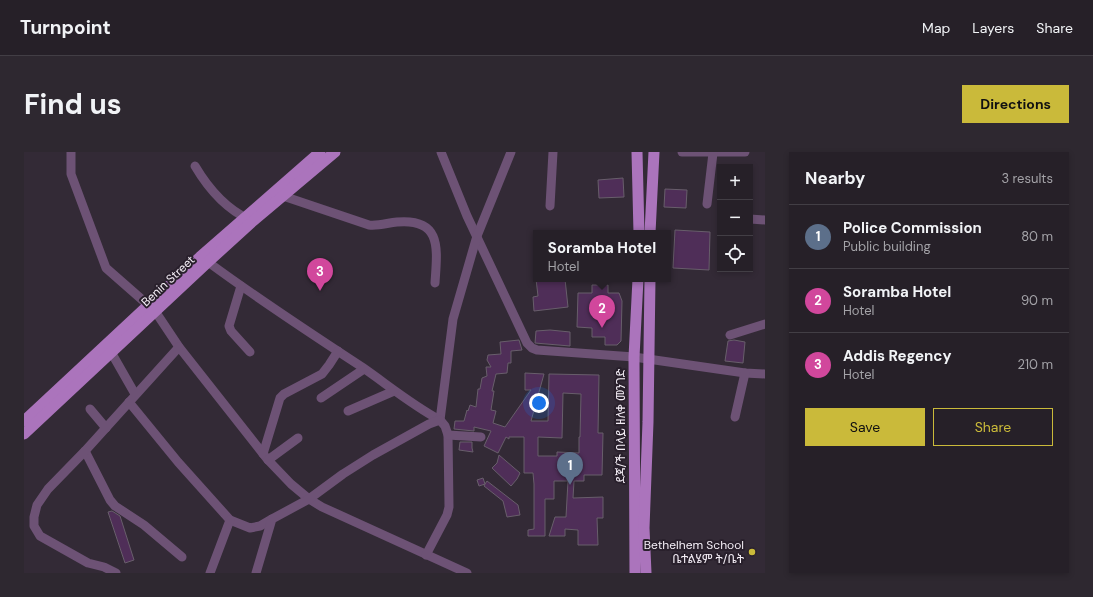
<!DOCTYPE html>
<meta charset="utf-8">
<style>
:root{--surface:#262028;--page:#2e2830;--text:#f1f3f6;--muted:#a4a3a8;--line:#423e45;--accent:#caba3a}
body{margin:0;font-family:"DM Sans","Noto Sans Ethiopic",sans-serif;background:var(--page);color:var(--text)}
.controls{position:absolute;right:12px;top:12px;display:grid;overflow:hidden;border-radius:0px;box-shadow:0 2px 6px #0003}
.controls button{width:36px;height:36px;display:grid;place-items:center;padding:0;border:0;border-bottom:1px solid var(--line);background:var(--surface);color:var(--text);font:20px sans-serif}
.you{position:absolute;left:515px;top:251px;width:14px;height:14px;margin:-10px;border:3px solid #fff;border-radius:50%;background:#1a73e8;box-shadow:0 0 0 6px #1a73e833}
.badge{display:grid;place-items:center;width:26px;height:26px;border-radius:50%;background:var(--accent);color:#fff;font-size:13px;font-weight:700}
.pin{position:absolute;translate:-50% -33px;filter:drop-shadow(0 1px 2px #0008)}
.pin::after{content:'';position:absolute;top:21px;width:14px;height:12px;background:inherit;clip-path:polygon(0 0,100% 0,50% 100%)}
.popup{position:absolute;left:509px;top:78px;width:138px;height:52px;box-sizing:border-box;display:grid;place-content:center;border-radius:0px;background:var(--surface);filter:drop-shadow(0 1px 3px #0005);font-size:13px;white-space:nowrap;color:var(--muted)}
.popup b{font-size:15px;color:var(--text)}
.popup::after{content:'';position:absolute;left:50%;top:100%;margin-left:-8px;border:8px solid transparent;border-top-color:var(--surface)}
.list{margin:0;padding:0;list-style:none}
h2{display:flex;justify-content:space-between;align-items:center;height:52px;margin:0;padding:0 16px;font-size:17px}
h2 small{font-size:13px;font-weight:400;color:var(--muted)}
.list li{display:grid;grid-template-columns:26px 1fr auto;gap:12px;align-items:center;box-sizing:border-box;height:64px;padding:0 16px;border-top:1px solid var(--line)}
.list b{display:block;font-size:15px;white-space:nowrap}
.list p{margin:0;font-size:13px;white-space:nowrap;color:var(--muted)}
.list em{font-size:13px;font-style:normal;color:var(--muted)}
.actions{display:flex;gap:8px;padding:12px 16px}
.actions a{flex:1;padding:9px 0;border:1px solid var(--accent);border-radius:0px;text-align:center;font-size:14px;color:var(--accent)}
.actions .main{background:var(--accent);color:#111}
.icon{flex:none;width:22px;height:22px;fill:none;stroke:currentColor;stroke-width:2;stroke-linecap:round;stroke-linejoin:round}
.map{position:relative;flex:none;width:741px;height:421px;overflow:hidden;border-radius:0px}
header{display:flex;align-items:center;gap:24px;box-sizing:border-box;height:56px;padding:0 20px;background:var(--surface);border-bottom:1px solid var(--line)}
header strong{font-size:19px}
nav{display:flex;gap:22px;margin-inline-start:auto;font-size:14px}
.intro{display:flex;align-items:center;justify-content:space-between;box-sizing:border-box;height:96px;padding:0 24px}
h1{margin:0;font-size:28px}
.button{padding:10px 18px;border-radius:0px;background:var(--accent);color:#111;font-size:14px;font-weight:700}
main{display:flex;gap:24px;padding:0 24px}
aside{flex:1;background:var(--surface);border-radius:0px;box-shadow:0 2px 6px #0003}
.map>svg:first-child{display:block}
</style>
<header>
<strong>Turnpoint</strong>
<nav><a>Map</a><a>Layers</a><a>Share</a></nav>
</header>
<div class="intro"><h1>Find us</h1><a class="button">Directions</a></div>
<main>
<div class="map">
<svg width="741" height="421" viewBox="0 0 741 421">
<rect width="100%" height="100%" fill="#332a36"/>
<g fill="#4f2e58" stroke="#685e6b" fill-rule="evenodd">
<polygon points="599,26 600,45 575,46 574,28"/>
<polygon points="641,37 663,38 662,56 640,55"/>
<polygon points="651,78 686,80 685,118 649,116"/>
<polygon points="512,127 541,127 544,155 510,159 509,145 514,144"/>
<polygon points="568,133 584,133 584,141 595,141 598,149 597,189 593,193 581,193 581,185 568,185 568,176 553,175 554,141 568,141"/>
<polygon points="526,178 546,180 546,194 511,191 512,179"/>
<path d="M495 188 498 198 487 199V211H484L483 221 472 222 468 239H470L467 258 472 259 469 271 481 275 507 238H501V221L520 222 507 269H524L525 222 575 223 574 281H579L578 323H560V329H550L549 346 579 345V366H573L574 393H554V378L541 377V384H525L531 365H542L544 329H530V347H521V384H504V378L510 377V332L509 321H500V285H485V287L482 285 474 301 460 294 467 279 450 275V279L430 277 431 269H440L443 258 444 259 446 253 452 255 454 237H456L458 226 463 224 462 215H467L463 208 464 203 477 202 476 190ZM539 241 557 242 556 285H555V301L533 300V304H514V285L538 286Z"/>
<polygon points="710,188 721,190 719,211 701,209 704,189"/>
<polygon points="436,290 448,290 448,296 449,300 435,298"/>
<polygon points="475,303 496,321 493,327 487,334 468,316 473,311"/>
<polygon points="459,326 461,332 463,329 494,353 496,363 483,365 479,349 460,334 461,332 455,334 453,328"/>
<polygon points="88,359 96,364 110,408 101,411 84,360"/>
</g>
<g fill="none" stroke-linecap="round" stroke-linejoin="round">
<g stroke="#6d5275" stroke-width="9">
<polyline points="47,0 47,22 82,116 131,159 155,195 244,308 267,332 285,347 298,355 443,421"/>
<polyline points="417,0 443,64 503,191 508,196 513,198 610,205 721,221 741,222"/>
<polyline points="658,0 721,0"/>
<path d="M171 14C184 36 202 57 226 68"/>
<path d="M254 41 259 44 345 73C355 74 363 71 373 70 419 66 413 98 411 131"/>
<polyline points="683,52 689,1"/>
<polyline points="526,54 529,0"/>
<polyline points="726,67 741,68"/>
<path d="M184 110C234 147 286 181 338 215 364 233 388 253 416 268L421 274 424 283 425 355 423 363 402 403"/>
<polyline points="217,134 205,174 207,179 226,200"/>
<polyline points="706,183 741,172"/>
<polyline points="83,196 87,200 111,242"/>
<polyline points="297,246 340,217"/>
<polyline points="105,250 154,310 206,368 226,376 236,374 248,367"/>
<polyline points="66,257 82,276"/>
<polyline points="324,259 370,239"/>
<polyline points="711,265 721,221"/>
<polyline points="416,268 429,167 453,84 487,0"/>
<polyline points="424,283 457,285"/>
<polyline points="61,299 86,348 91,354 120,373 158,405"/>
<polyline points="239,302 256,246 260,242 298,222 305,213 314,199"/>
<polyline points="244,308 274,286"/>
<polyline points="92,421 80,415 64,411 16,384 10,374 10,365 13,353 24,337 61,299 155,195"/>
<polyline points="186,421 206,368"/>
<polyline points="232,421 248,367 285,347 319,322 349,303 405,272 416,268"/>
</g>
<g stroke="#ab74bc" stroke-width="11">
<polyline points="613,0 615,81"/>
<polyline points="626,81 630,0"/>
<polyline points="0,269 176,105 296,0"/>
<polyline points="0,282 184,110 229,69 311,0"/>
<polyline points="611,421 610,205 614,127"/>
<polyline points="622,421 620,376 624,270 626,127"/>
</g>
</g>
<circle fill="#caba3a" stroke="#29202c" stroke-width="1.5" cx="728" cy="400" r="4"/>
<g text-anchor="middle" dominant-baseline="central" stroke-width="4" stroke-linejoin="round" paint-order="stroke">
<g font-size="12" fill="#f4eef6" stroke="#29202c">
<text transform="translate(144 129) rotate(-43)">Benin Street</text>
<text transform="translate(597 274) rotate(-90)">ደጃ/ች በላይ ዘለቀ መንገድ</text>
</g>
<g font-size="12" fill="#f4eef6" stroke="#29202c" text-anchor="end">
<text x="720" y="393">Bethelhem School<tspan x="720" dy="14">ቤተልሄም ት/ቤት</tspan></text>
</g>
</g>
</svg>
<div class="controls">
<button>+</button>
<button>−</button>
<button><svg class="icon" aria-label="locate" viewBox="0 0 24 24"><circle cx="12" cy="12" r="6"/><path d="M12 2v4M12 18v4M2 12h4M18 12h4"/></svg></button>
</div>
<div class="you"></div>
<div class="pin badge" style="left:546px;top:333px;background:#5c6f8a">1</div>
<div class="pin badge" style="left:578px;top:176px;background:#d1479c">2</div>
<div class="popup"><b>Soramba Hotel</b>Hotel</div>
<div class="pin badge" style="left:296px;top:139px;background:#d1479c">3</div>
</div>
<aside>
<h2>Nearby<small>3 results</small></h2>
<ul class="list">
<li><span class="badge" style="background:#5c6f8a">1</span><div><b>Police Commission</b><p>Public building</p></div><em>80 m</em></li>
<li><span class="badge" style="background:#d1479c">2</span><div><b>Soramba Hotel</b><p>Hotel</p></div><em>90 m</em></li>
<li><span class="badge" style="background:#d1479c">3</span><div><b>Addis Regency</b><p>Hotel</p></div><em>210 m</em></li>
</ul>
<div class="actions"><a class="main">Save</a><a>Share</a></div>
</aside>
</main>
